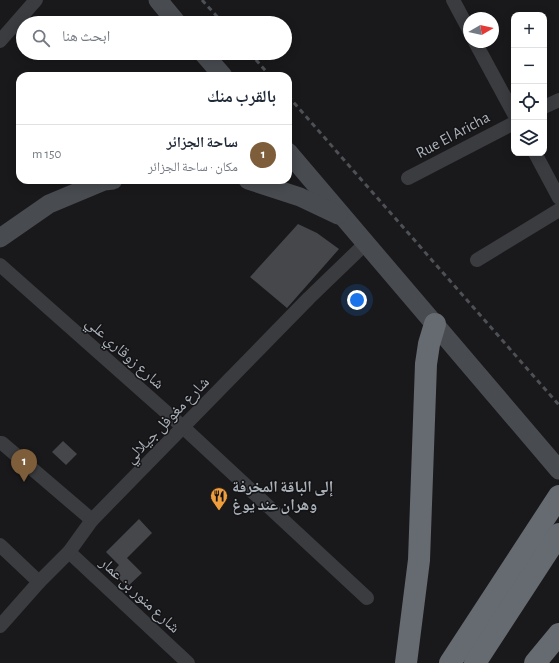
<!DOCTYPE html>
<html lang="ar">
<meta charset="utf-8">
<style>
:root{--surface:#fff;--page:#f2f2f3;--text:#1f2937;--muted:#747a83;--line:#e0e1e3;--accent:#7d5d3a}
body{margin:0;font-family:"Alegreya Sans","Noto Naskh Arabic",sans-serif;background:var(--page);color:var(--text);direction:rtl}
.controls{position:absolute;right:12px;top:12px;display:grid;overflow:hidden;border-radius:8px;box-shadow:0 2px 10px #0003}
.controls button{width:36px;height:36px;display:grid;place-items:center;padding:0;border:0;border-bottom:1px solid var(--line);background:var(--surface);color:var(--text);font:20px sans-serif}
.compass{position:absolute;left:463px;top:12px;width:36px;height:36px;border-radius:50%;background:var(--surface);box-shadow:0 2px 10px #0003;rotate:81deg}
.you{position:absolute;left:357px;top:300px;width:14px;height:14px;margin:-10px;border:3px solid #fff;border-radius:50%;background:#1a73e8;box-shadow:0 0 0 6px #1a73e833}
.badge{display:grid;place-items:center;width:26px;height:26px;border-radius:50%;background:var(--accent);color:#fff;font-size:13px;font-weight:700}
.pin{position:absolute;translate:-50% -33px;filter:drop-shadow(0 1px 2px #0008)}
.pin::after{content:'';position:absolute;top:21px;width:14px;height:12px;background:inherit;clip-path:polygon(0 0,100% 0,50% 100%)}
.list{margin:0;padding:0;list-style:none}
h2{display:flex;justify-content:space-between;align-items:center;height:52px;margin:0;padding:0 16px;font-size:17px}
h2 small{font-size:13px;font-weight:400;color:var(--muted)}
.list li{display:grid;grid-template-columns:26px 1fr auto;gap:12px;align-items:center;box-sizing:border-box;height:60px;padding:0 16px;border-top:1px solid var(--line)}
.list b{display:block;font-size:15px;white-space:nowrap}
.list p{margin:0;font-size:13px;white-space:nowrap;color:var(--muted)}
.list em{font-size:13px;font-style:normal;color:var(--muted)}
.icon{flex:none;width:22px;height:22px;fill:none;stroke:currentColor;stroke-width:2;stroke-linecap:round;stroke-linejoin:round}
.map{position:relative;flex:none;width:559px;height:663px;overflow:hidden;direction:ltr}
.search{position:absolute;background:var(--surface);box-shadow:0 2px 10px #0003;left:16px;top:16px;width:276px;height:44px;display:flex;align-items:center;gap:10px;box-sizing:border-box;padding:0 14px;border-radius:22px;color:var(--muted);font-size:15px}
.panel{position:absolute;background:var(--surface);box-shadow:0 2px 10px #0003;left:16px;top:72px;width:276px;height:112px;border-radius:12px;direction:rtl}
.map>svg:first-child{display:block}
</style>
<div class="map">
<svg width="559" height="663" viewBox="0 0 559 663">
<rect width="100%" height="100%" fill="#19191b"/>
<g fill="#45474b">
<polygon points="298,224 317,233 339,249 287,308 250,277"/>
<polygon points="63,441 77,454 66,465 52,452"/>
<polygon points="139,519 152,533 127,558 142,573 127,587 113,572 119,565 106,552"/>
</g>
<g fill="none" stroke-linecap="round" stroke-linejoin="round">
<g stroke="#3a3c40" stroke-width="14">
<polyline points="453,0 469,30"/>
<polyline points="0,41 36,0"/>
<polyline points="475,42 514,114"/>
<polyline points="544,107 559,100"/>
<polyline points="535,153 559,198"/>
<polyline points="408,178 514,123"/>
<polyline points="477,260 559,210"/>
<polyline points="0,265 184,428 367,598"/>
<polyline points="0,443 2,443 92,520"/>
<polyline points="0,545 39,582"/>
<polyline points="69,552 188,663"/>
<polyline points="0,626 39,582 69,552 92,520 309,298 366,243"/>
</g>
<g stroke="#484b50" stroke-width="19">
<polyline points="158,0 177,23"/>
<polyline points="203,53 223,76"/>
<polyline points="288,152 559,470"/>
<polyline points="248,180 300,197 338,215"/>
<polyline points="0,238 49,204 104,181 113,180"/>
</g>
<g stroke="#666a71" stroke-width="22">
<polyline points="406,663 419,560 426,364 429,344 435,324"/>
<polyline points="450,663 559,496"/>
<polyline points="475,663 559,534"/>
<polyline points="535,663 559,634"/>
</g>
<g stroke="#4d5055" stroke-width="3" stroke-dasharray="5 4" stroke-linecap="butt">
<polyline points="202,0 223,23"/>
<polyline points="250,53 270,76"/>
<polyline points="288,96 559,405"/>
</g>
</g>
<defs>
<g id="restaurant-pin" transform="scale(0.9)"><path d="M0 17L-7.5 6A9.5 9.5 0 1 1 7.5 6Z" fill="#ef9d3d" stroke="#141416"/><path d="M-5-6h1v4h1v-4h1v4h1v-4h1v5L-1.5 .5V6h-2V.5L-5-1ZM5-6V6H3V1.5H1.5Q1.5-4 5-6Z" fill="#111"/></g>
</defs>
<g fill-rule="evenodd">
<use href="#restaurant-pin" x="219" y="496"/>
</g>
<g text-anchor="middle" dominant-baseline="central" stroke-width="3" stroke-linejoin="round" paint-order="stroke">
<g font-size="16" fill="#abb2ba" stroke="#141416">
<text transform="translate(453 135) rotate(-28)">Rue El Aricha</text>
<text transform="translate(125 353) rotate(42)">شارع زوقاري علي</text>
<text transform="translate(167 420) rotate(-46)">شارع مغوفل جيلالي</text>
<text transform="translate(140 595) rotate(43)">شارع منور بن عمار</text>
</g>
<g font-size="16" font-weight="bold" fill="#abb2ba" stroke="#141416" text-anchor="start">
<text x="232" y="487">إلى الباقة المخرفة<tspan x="232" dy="18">وهران عند يوغ</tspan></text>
</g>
</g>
</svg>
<div class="controls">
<button>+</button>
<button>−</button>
<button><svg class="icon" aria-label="locate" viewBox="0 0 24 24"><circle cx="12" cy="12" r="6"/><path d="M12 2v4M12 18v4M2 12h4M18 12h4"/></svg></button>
<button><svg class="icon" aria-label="layers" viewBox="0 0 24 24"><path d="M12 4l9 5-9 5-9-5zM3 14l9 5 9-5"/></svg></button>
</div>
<svg class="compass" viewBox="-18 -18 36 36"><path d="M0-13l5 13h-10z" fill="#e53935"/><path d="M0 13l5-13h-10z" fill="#747a83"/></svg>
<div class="you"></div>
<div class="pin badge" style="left:24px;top:482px">1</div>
<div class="search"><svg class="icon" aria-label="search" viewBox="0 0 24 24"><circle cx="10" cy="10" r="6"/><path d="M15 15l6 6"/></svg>ابحث هنا</div>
<section class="panel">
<h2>بالقرب منك<small></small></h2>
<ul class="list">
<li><span class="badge">1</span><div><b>ساحة الجزائر</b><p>مكان · ساحة الجزائر</p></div><em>150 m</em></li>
</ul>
</section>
</div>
